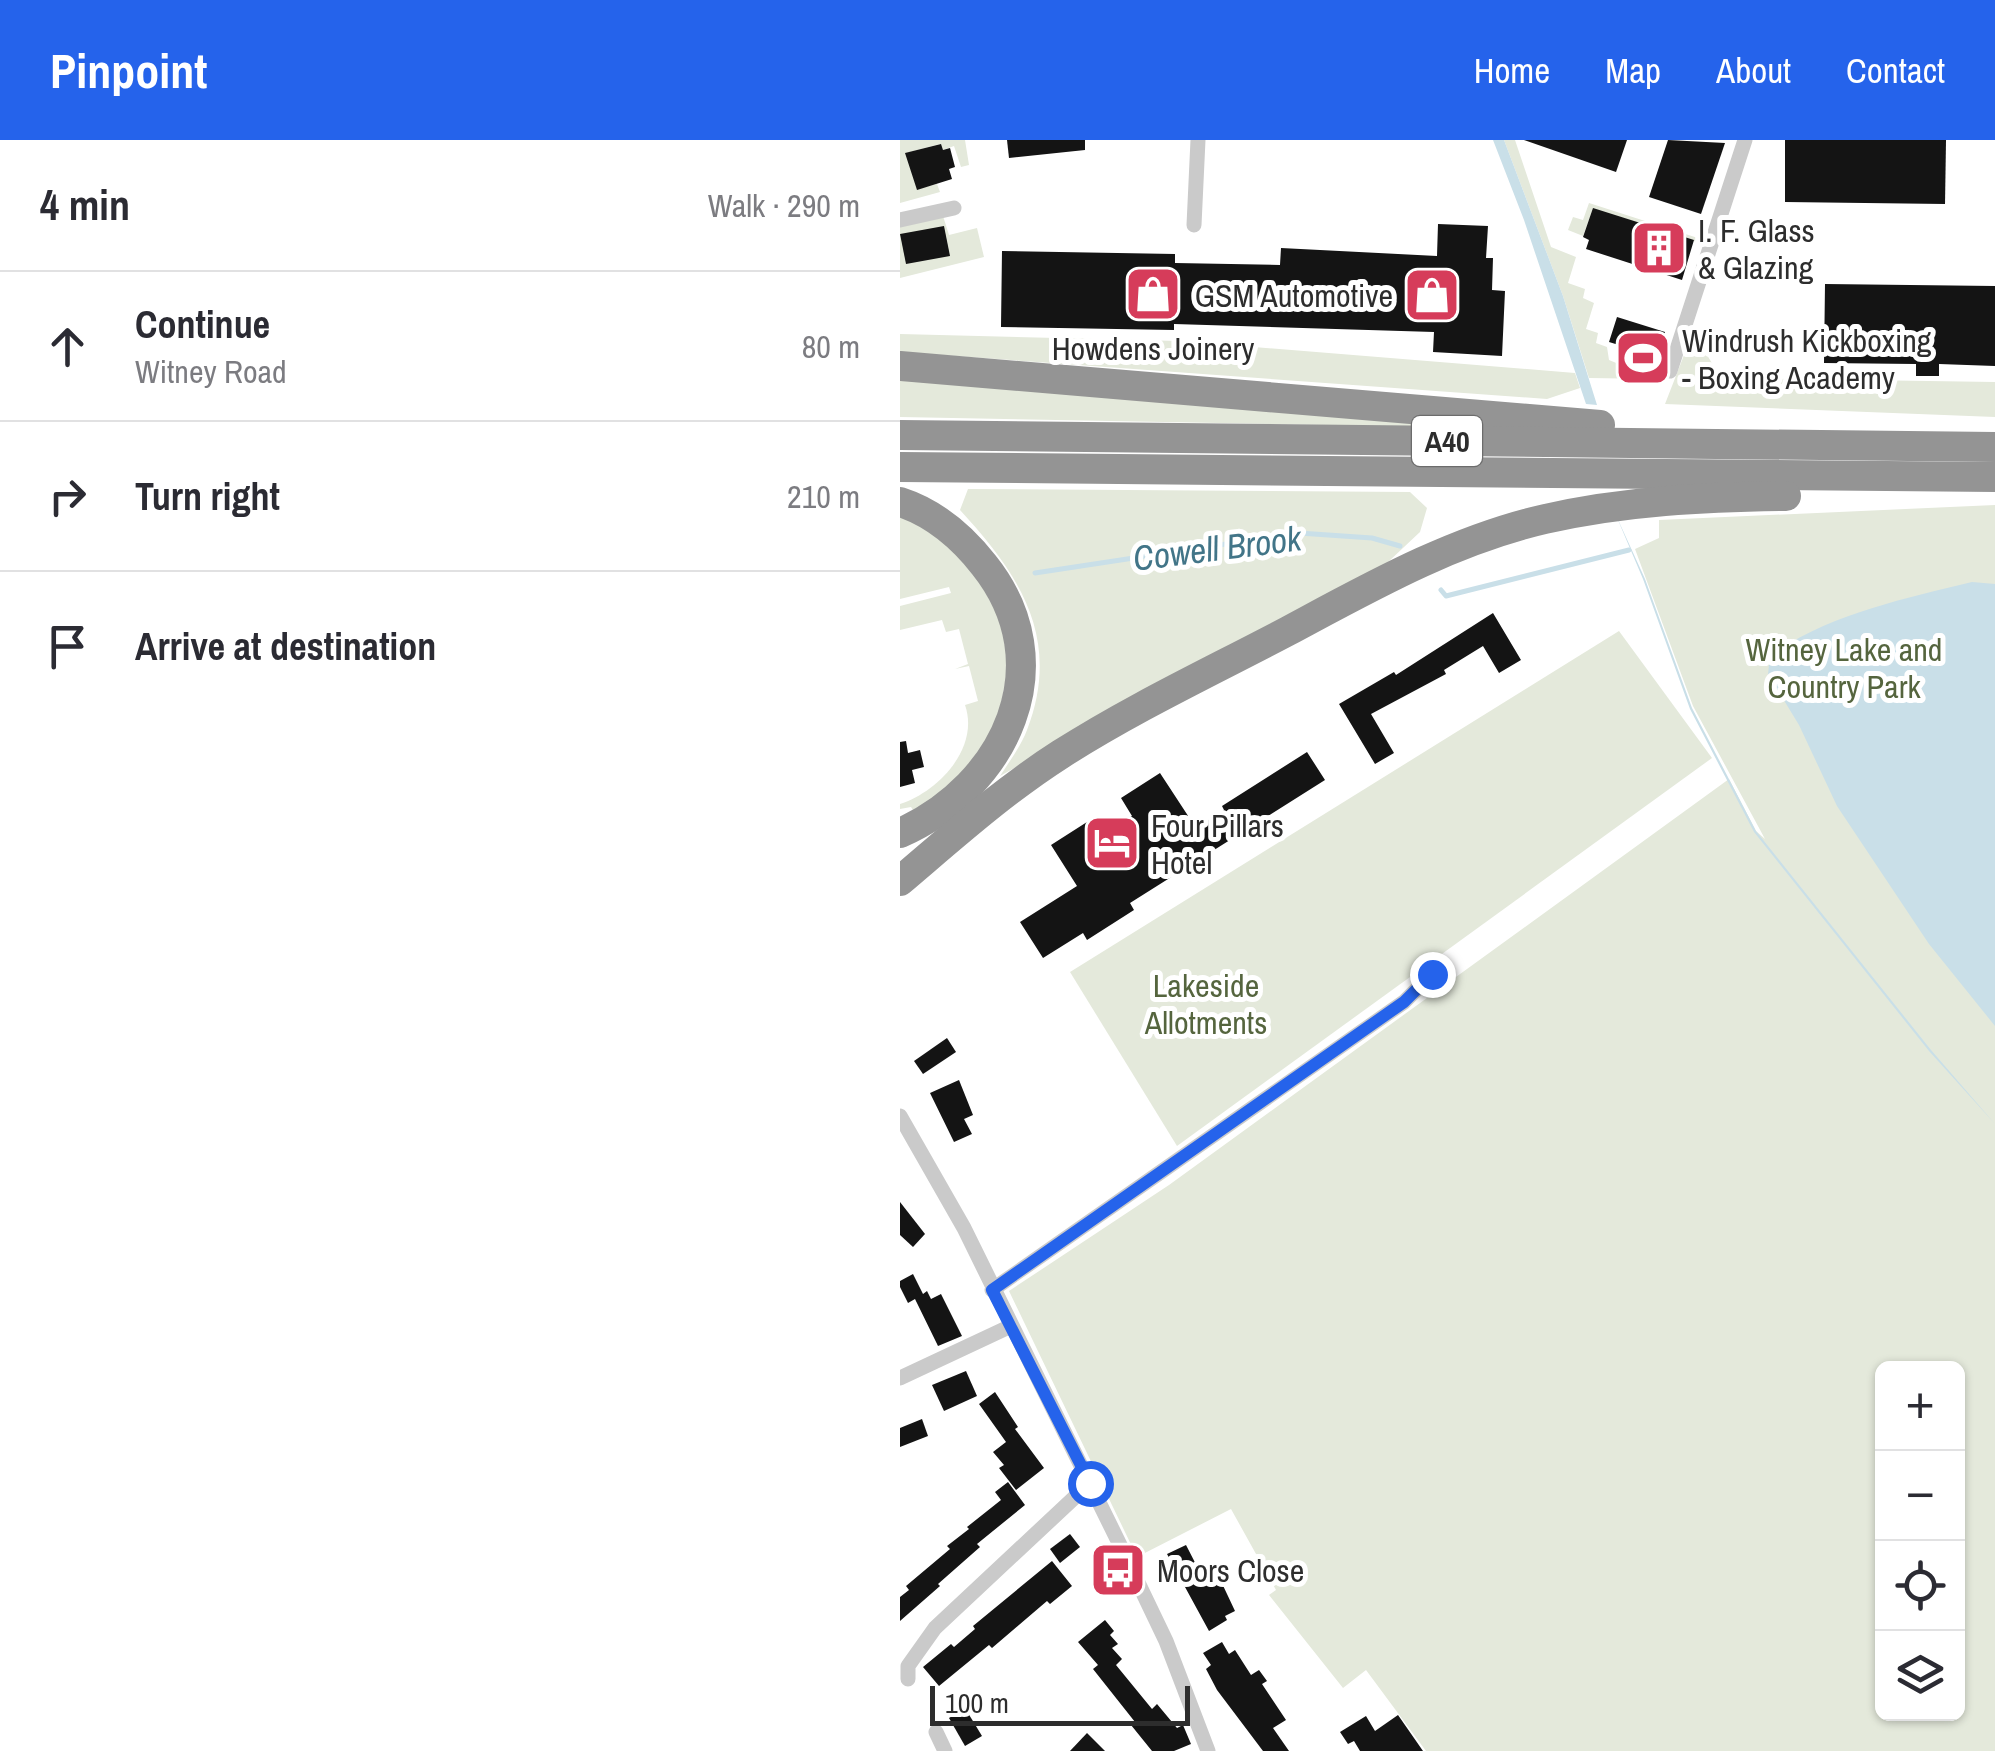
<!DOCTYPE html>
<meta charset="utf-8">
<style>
:root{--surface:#fff;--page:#f7f7f7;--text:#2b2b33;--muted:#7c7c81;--line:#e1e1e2;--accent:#2563eb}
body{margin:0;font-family:"Archivo Narrow",sans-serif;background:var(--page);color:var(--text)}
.controls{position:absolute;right:30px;bottom:30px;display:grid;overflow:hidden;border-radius:15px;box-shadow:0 2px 8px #0004}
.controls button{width:90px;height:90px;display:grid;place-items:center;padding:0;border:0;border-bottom:2px solid var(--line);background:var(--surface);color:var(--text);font:50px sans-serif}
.scale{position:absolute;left:30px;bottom:25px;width:260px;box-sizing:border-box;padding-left:10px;border:5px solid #2d2d2d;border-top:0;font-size:28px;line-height:35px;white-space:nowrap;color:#2d2d2d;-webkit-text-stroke:8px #fff;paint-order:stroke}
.stop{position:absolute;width:30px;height:30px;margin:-22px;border:8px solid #2563eb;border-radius:50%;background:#fff}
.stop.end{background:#2563eb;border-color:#fff;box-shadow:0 2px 10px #0008}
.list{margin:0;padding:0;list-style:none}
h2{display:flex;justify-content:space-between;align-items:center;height:130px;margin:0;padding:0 40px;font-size:42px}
h2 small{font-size:32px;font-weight:400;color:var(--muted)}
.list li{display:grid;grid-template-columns:65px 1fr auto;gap:30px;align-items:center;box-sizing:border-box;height:150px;padding:0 40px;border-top:2px solid var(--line)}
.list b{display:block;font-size:38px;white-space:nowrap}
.list p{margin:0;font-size:32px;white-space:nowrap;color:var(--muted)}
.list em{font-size:32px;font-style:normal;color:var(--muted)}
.icon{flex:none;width:55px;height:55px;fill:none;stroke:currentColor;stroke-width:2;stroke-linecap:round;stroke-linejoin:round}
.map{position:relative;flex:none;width:1095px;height:1611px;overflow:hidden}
header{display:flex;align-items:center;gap:60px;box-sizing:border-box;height:140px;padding:0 50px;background:var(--accent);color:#fff}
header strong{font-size:48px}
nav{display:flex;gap:55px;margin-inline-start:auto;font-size:35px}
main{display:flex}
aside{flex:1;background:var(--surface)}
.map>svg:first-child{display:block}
</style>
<header>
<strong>Pinpoint</strong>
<nav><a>Home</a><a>Map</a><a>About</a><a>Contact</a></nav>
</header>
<main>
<aside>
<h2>4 min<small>Walk · 290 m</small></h2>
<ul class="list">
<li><svg class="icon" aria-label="ahead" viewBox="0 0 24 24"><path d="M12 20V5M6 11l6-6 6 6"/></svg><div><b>Continue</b><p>Witney Road</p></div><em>80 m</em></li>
<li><svg class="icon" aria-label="right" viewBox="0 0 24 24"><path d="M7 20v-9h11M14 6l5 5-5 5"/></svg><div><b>Turn right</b></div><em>210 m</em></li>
<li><svg class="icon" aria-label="arrive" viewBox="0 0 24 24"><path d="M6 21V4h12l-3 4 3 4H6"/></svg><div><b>Arrive at destination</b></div></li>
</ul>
</aside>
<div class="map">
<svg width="1095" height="1611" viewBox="0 0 1095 1611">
<rect width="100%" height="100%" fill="#fff"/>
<g fill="#e4e9db" fill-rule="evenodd">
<polygon points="0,0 65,0 69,25 61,27 54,6 43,10 40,4 6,13 17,49 37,44 40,52 0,63"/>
<polygon points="604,0 615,0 651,107 676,117 668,143 685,149 683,158 694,163 686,189 698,193 696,203 707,207 709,220 755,239 689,238 663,156"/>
<polygon points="689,63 801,99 797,102 693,69 683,96 668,90 673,77 683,80"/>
<polygon points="43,76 49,95 77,88 84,117 0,138 0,84"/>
<polygon points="793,192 821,238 1095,242 1095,277 765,264"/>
<polygon points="0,194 280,201 675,233 680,248 647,259 0,212"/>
<polygon points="0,237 535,278 535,287 0,277"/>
<path d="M68 349 510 352 527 368 520 392 487 423 100 636C109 622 121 606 127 590 162 499 120 435 60 370Z"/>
<path d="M1095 365V1611H526L466 1530 443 1548 369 1455 376 1450 331 1369 237 1417 109 1151 269 1045 829 639 856 691 865 699 793 566 735 409 759 398V380ZM982 1228H1058V1574H982Z"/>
<path d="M0 369 56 400 113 502 95 595 41 655 13 670 11 667 0 669V664C38 652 80 608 65 565L78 561 69 526 55 529 68 524 59 489 46 492 42 480 0 490V466L51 453 49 447 0 459Z"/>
<polygon points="719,491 812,618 277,1006 170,832"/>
</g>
<g fill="#c9dfe8">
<polygon points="593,0 604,0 663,156 697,265 686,264 624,80"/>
<polygon points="715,373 745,439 792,568 856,691 1031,910 1095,984 1029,911 854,692 790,569 743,439"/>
<path d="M1072 442 1095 444V886L1029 804 937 666 899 585 868 534 870 516C929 474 1003 459 1072 442Z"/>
</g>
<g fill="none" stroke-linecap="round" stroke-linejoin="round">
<g stroke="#c9dfe8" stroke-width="5">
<polyline points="135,433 399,393 472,398 500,406"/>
<polyline points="541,450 546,456 729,410"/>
</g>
</g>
<g fill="#141414">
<polygon points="107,0 185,0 185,10 109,18"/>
<polygon points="624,0 727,0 716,32"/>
<polygon points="768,0 825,3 801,74 749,57"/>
<polygon points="885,0 1046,0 1045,64 885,62"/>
<polygon points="41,4 43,10 50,8 55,27 49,29 52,39 17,50 5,13"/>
<polygon points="693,68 794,100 782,140 686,109 689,100 683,97"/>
<polygon points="538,84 588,86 586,118 593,118 592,150 605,151 602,216 533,212 534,192 274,184 274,190 101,187 102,111 275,114 275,123 380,125 381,108 537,116"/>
<polygon points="44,86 50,116 6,124 0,94"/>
<polygon points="925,144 1095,146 1095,226 1039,224 1039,236 1016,236 1016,224 924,223"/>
<polygon points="717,177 765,192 751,235 726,227 732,209 709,202"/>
<polygon points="593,473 621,520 599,533 583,506 544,530 546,534 471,574 494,613 475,624 439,564 494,532 496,535"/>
<polygon points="6,601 8,613 20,610 24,627 12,630 15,643 0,647 0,602"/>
<polygon points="407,612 425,640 230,763 234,770 187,800 183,793 143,818 120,782 177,746 151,705 187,682 197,698 232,676 221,658 260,633 296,688 324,670 322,666"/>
<polygon points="47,898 56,912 23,934 14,921"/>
<polygon points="59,940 73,975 64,979 72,994 54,1002 30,953"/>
<polygon points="0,1062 25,1094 13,1107 0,1095"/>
<polygon points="13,1134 23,1154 27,1151 31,1159 41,1154 62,1196 38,1206 15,1159 8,1163 0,1147 0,1141"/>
<polygon points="66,1231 77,1256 44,1271 32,1245"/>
<polygon points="95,1252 118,1287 115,1289 144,1328 116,1350 99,1328 104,1325 93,1312 106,1302 79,1264"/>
<polygon points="22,1279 28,1296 0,1307 0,1288"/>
<polygon points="108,1342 125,1365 77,1404 80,1407 38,1444 40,1446 0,1481 0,1457 9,1450 6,1446 50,1409 47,1406 69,1389 67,1387 101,1360 95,1352"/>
<polygon points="170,1394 180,1407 160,1423 150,1409"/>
<polygon points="286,1405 304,1440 308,1438 310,1442 319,1437 335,1471 325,1476 327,1480 309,1491 267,1414"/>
<polygon points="152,1421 172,1446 150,1464 147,1461 92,1508 89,1505 39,1546 23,1527 51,1504 54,1507 75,1489 73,1486"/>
<polygon points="205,1480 214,1491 210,1495 218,1504 212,1508 222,1519 216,1525 252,1569 257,1564 277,1588 283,1585 291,1604 274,1611 252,1611 231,1585 235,1582 193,1529 198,1525 178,1502"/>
<polygon points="322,1502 329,1514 335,1510 351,1535 359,1530 367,1541 362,1544 386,1580 373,1588 389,1611 363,1611 317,1550 306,1529 311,1525 303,1513"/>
<polygon points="65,1568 82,1596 65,1606 49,1578"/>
<polygon points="498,1575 523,1611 460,1611 454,1601 448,1604 440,1592 466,1576 475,1591"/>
<polygon points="187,1593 205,1611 170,1611"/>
</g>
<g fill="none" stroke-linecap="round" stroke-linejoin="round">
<g stroke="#cacaca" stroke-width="15">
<polyline points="0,80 54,68"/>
<polyline points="294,85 298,0"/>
<polyline points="770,231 845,0"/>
<polyline points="0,976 64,1088 221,1407 266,1501 308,1611"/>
<polyline points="92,1150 504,862 532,834 527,825"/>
<polyline points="0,1238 111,1186"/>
<polyline points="8,1539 8,1526 35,1488 190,1343"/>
<polyline points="36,1592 45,1611"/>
</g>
<g stroke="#949494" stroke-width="30">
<polyline points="0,226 700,285"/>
<polyline points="0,295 1095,307"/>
<polyline points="0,327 1095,337"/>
<path d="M0 362C34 373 62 397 84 425 163 524 106 646 0 693"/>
<path d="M0 741C52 697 103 651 161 614 233 568 312 531 388 491 470 447 553 400 645 379 724 361 805 357 886 356"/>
</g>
</g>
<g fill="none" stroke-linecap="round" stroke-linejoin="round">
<polyline stroke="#2563eb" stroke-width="12" points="190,1343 92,1150 504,862 532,834"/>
</g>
<defs>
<g id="building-square" transform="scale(2.875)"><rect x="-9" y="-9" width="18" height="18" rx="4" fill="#d63c5a" stroke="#fff"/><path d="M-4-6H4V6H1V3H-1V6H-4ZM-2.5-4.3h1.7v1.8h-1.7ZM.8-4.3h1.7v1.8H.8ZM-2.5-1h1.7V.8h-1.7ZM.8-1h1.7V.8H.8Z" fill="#fff"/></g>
<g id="shop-square" transform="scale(2.875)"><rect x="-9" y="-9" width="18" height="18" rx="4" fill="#d63c5a" stroke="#fff"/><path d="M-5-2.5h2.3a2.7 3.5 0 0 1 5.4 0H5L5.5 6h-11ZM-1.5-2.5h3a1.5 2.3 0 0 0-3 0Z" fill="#fff"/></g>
<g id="stadium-square" transform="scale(2.875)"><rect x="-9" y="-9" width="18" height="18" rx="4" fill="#d63c5a" stroke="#fff"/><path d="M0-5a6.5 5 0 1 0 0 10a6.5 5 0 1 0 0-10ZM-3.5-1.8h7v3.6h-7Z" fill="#fff"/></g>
<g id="hotel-square" transform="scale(2.875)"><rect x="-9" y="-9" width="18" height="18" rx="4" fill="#d63c5a" stroke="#fff"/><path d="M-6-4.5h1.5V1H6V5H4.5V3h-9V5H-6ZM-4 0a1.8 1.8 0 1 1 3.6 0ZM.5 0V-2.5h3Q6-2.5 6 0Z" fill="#fff"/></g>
<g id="bus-square" transform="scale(2.875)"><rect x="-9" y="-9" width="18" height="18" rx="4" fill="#d63c5a" stroke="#fff"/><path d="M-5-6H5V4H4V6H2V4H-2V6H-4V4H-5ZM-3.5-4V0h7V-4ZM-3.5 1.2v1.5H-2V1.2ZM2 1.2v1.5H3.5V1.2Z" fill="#fff"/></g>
</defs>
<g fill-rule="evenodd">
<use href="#building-square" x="759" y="108"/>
<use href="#shop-square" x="253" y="154"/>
<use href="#shop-square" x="532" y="155"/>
<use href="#stadium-square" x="743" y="218"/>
<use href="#hotel-square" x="212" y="703"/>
<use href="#bus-square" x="218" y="1430"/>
</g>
<g text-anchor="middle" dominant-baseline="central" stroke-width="10" stroke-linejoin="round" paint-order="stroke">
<rect fill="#fff" stroke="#6c6c6c" stroke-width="2.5" x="512" y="276" width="70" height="50" rx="8"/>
<g font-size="30" font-weight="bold" fill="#2d2d2d">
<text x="547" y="301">A40</text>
</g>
<g font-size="32" fill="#2d2d2d" stroke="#fff" text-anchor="start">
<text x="798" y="90">I. F. Glass<tspan x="798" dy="37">&amp; Glazing</tspan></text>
<text x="493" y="155" text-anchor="end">GSM Automotive</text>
<text x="782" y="200">Windrush Kickboxing<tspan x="782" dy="37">- Boxing Academy</tspan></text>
<text x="253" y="208" text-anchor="middle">Howdens Joinery</text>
<text x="251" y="685">Four Pillars<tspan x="251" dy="37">Hotel</tspan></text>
<text x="257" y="1430">Moors Close</text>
</g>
<g font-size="32" fill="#55653e" stroke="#fff">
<text x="944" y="509">Witney Lake and<tspan x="944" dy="37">Country Park</tspan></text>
<text x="306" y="845">Lakeside<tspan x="306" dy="37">Allotments</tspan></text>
</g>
<g font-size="35" font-style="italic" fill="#427588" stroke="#fff">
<text transform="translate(317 408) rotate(-7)">Cowell Brook</text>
</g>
</g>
</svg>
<div class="controls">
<button>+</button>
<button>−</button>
<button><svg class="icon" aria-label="locate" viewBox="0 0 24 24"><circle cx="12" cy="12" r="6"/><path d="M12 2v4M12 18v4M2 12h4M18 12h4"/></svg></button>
<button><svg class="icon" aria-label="layers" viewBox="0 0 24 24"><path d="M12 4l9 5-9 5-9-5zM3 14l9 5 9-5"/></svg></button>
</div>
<div class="scale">100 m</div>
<div class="stop" style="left:190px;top:1343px"></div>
<div class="stop end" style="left:532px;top:834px"></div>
</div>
</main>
